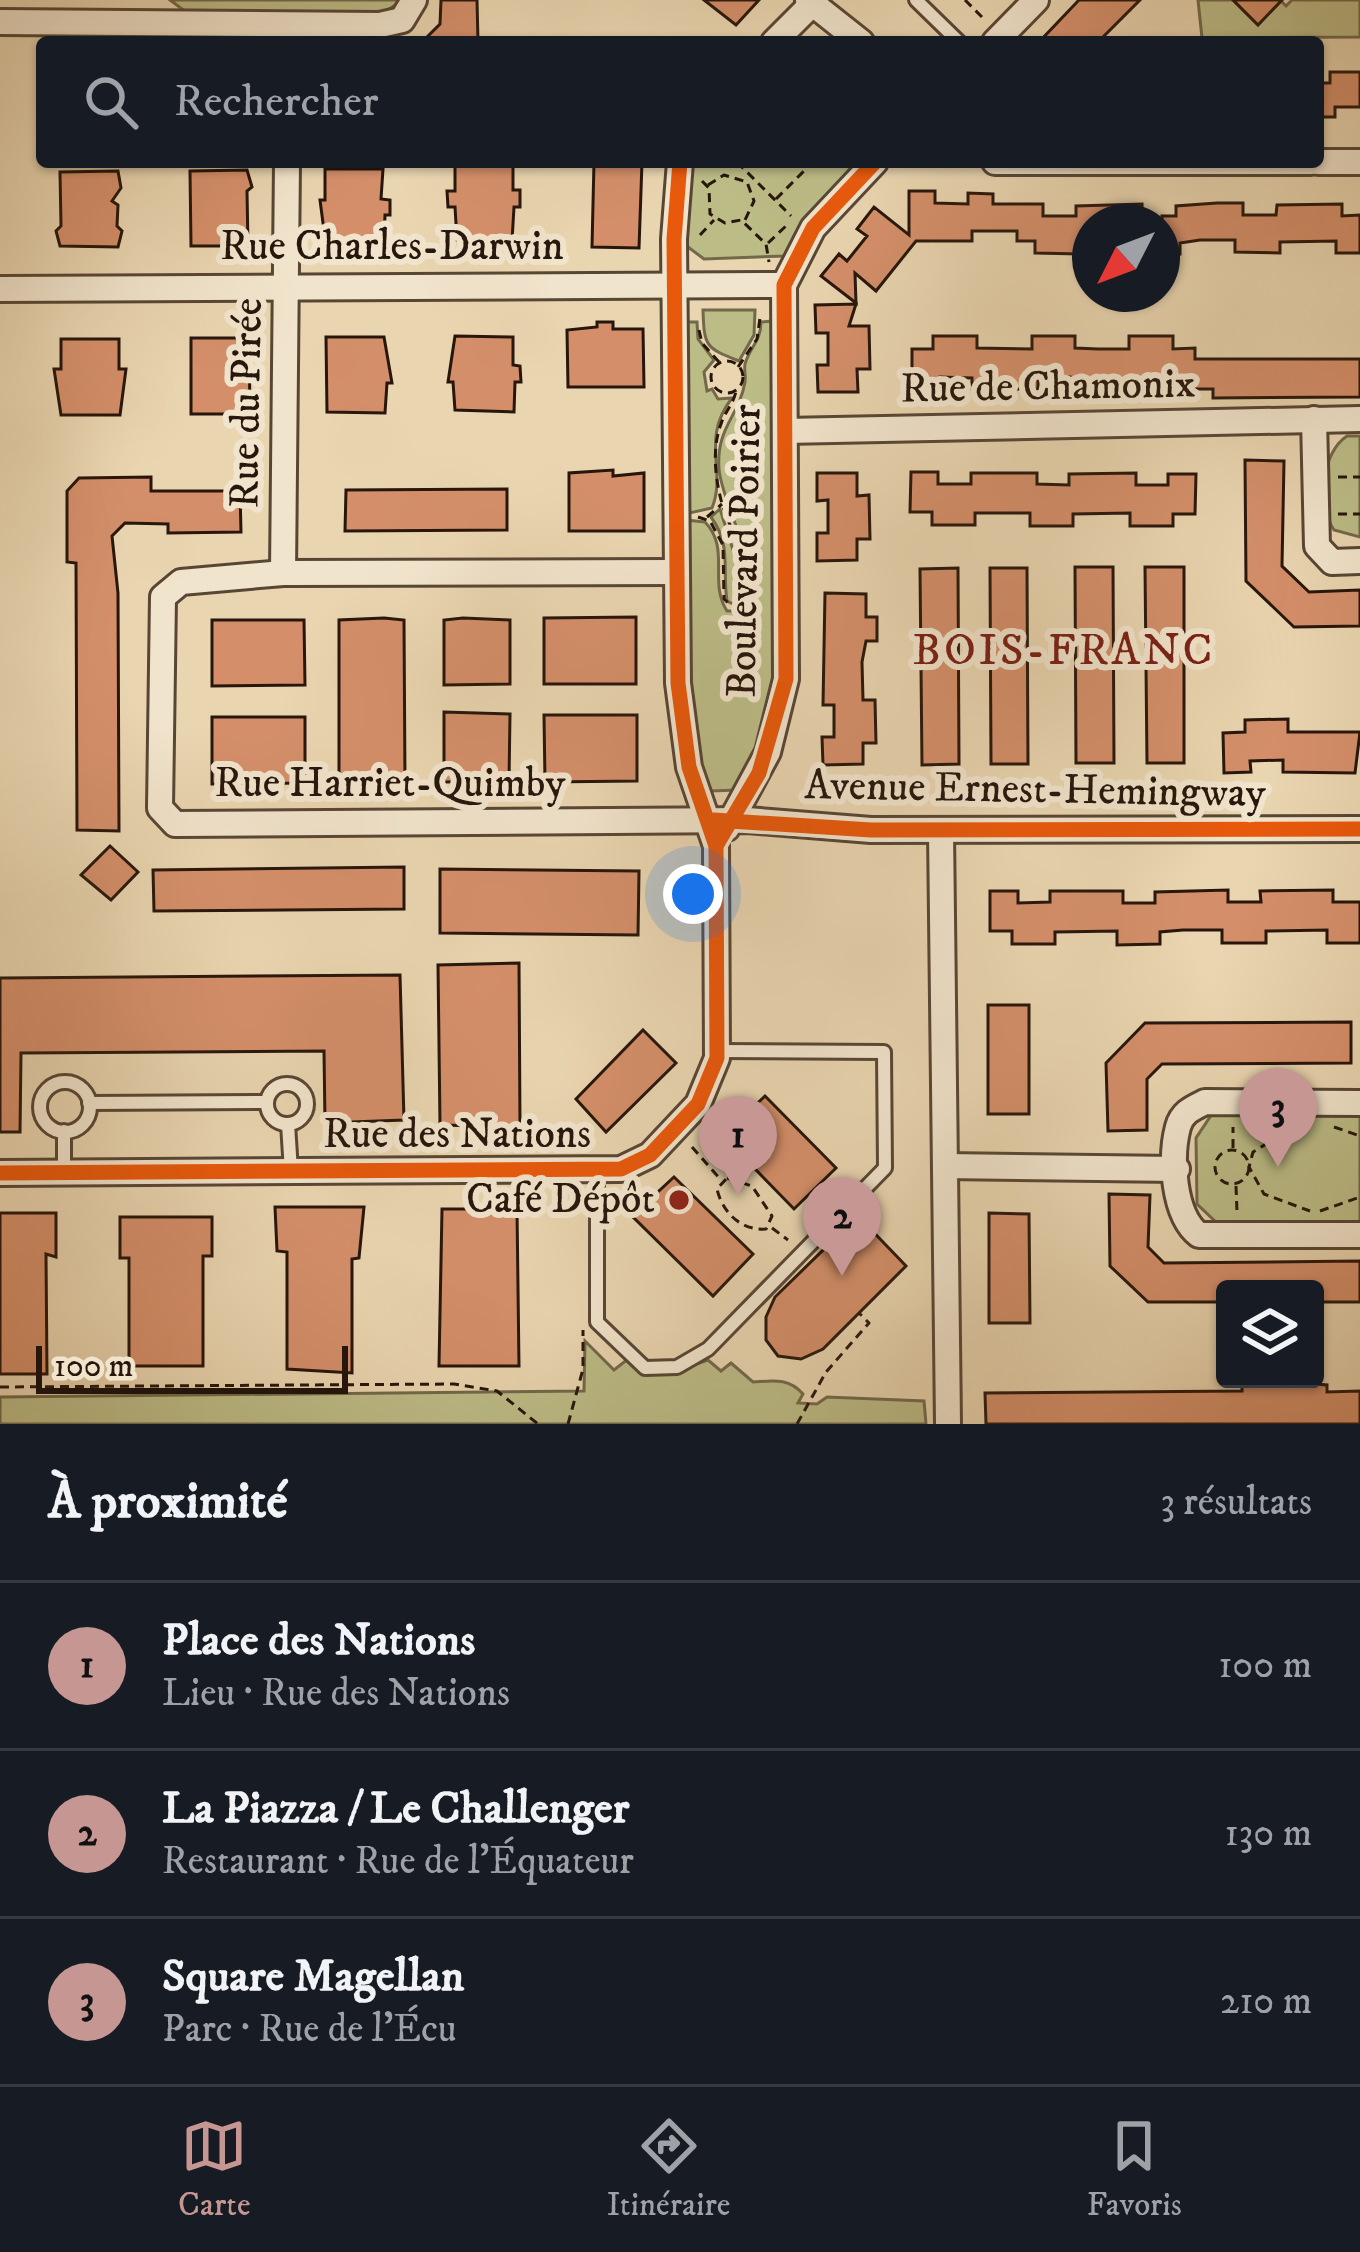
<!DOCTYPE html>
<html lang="fr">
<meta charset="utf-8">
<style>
:root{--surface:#171b24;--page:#242831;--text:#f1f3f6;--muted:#9ea1a6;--line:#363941;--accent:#c59692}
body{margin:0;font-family:"IM FELL DW Pica",serif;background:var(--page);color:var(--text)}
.controls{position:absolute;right:36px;bottom:36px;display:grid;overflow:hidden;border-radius:12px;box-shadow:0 3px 9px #0004}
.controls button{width:108px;height:108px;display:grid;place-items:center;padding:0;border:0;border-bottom:3px solid var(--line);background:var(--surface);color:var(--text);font:60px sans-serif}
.compass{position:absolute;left:1072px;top:204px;width:108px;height:108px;border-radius:50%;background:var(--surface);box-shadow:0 3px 9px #0004;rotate:228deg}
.scale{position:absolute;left:36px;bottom:30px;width:312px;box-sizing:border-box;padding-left:12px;border:6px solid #27160c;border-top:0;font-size:33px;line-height:42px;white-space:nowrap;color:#27160c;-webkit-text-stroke:9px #f1e4cc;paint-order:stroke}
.you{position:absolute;left:693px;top:894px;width:42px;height:42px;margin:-30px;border:9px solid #fff;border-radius:50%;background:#1a73e8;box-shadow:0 0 0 18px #1a73e833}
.badge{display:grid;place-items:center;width:78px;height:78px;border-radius:50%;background:var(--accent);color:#111;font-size:39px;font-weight:700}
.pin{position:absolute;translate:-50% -99px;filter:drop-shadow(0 3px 6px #0008)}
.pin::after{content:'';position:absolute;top:63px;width:42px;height:36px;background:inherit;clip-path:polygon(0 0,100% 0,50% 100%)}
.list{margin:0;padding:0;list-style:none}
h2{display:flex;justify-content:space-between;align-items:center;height:156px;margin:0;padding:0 48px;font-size:51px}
h2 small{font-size:39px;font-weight:400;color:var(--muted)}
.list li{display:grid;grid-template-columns:78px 1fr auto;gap:36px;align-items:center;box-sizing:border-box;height:168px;padding:0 48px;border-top:3px solid var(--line)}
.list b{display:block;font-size:45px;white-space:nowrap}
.list p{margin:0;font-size:39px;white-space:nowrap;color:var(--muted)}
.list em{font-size:39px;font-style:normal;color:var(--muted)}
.icon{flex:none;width:66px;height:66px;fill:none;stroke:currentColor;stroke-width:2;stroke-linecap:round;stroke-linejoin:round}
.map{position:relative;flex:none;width:1360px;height:1424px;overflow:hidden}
.search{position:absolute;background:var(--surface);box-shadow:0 3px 9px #0004;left:36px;right:36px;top:36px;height:132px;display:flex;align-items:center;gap:30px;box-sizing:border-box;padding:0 42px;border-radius:12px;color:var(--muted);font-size:45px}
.sheet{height:660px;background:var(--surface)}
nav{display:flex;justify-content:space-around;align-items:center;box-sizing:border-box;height:168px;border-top:3px solid var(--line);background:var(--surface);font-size:33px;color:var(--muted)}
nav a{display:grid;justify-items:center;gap:6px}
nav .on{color:var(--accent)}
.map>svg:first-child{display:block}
</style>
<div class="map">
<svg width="1360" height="1424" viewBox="0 0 1360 1424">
<rect width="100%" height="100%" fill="#e9d5b0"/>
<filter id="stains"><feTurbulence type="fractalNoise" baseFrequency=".00167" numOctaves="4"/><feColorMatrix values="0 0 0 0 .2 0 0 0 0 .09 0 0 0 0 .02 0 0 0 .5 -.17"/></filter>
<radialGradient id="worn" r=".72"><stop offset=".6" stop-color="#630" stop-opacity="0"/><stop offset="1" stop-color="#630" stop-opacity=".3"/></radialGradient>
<g fill="#bcbc87" stroke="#72694a" stroke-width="3">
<polygon points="170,0 402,0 384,13 190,15"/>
<polygon points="1198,0 1233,0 1258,24 1281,1 1286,6 1292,0 1360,0 1360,37 1202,38"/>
<polygon points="689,162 862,162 814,212 785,256 704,259 684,244"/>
<path d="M703 310H755L754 335 739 361C706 348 704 347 703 310Z"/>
<path d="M773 321 776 671 762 738 738 790 711 791C673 729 687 594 685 520L705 522C731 549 708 582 727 611H738C770 578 722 508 719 469 716 427 739 417 745 382 746 376 744 370 745 364 750 347 761 341 761 322Z"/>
<path d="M685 322H697L698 339 714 360 704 372 707 391 712 389 718 399 732 398C700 439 727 471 712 508L685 514Z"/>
<path d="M1347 436H1360V537L1334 530C1317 505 1321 453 1347 436Z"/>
<path d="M720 509 742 578 735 605 727 601C722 569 732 546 711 517Z"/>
<polygon points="1360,1113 1360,1223 1217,1223 1197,1204 1196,1138 1212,1114"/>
<path d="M585 1341 614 1370 628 1359C655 1370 680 1371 708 1360L721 1371 731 1363 753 1382C772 1381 788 1377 803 1394L798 1403 817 1404 827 1397 924 1401 926 1424H0V1397L584 1391Z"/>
</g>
<g fill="#d48f6a" stroke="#27160c" stroke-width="3">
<polygon points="441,0 477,0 478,42 422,42 440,24"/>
<polygon points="704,0 759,0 736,25"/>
<polygon points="1079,0 1140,0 1098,42 1039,42"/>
<polygon points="1233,0 1282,0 1258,25"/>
<polygon points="1330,72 1360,72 1360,107 1335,107 1335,117 1318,117 1318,83 1330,83"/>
<polygon points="455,162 513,162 513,190 520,190 520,207 514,207 512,241 457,240 455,207 448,207 447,191 455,191"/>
<polygon points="594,162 642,162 639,248 592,247"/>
<polygon points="325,169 383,169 381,199 390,200 390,215 385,215 384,245 326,246 320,200 325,200"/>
<polygon points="247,170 252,187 247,191 248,246 191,246 190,171"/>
<polygon points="118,171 121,188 112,201 118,205 117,226 122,231 118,247 60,246 56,231 61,226 60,172"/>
<polygon points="909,191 935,191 935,203 968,204 968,193 993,194 993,204 1043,204 1043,216 1076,216 1076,206 1142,204 1142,222 1090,222 1090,243 1080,243 1080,254 1035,253 1035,241 1017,241 1017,231 972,231 972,241 916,241 876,291 855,273 856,303 821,276 839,254 847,261 867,236 857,229 874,207 909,235"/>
<polygon points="1217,203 1243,203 1243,215 1276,215 1277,205 1342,204 1342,216 1360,215 1360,253 1336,253 1336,241 1280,242 1280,253 1235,252 1235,240 1200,240 1180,243 1180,254 1162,254 1162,216 1176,216 1176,206"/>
<polygon points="856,304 849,326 869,326 870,369 857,369 858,392 818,392 817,365 828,365 828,333 816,333 815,305"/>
<polygon points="597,322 613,322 613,329 643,329 644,387 568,387 567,330 597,327"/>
<polygon points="455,336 513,337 513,365 520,366 521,382 515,382 514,412 455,410 453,382 448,382"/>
<polygon points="933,336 977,336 977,348 1032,349 1032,336 1075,336 1075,348 1098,349 1129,349 1129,336 1173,336 1173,349 1195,348 1195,359 1360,359 1360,397 1213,398 1213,389 1168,389 1168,378 1135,377 1135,389 1070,389 1070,377 1038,377 1038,389 972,389 972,378 940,377 940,389 912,389 912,349 933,349"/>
<polygon points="326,337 384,337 392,383 387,383 385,413 327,412"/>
<polygon points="191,338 249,338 250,414 191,414"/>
<polygon points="61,339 119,339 119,369 126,369 120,415 61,415 54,369 61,369"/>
<polygon points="1245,460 1284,461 1282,566 1309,592 1360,590 1360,626 1294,627 1246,581"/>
<polygon points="613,470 613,476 644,473 644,531 569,531 569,473"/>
<polygon points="911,472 938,472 938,484 971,484 971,473 1037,473 1037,484 1069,485 1069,474 1136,473 1136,485 1168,485 1168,474 1196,474 1195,514 1173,514 1173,526 1130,526 1130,513 1073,514 1073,526 1030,526 1030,513 975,513 975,525 932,525 932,512 910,512"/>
<polygon points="817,473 857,473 857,496 869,495 870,539 857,539 857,560 817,561 817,533 828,533 828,500 817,501"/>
<polygon points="151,477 151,491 240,491 241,532 168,533 168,524 125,523 112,536 118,593 119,831 77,830 76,563 67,562 67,491 79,478"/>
<polygon points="507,489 507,530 345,531 346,490"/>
<polygon points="1075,567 1113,567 1114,763 1076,763"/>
<polygon points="1145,567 1184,567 1184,763 1147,763"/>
<polygon points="958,568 959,764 922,765 920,569"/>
<polygon points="990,568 1027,568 1028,764 991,764"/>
<polygon points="825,593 866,594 866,617 877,617 877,641 866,641 862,662 863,700 875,700 876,743 863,743 863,764 823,765 822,737 834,737 834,705 823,705"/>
<polygon points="636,617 636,684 544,684 544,618"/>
<polygon points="384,618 404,620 405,782 339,781 339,620"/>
<polygon points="463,618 510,620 510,684 444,685 444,620"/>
<polygon points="212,620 304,620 305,685 212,686"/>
<polygon points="444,712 510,714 509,781 444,782"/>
<polygon points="544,715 637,715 637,781 545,782"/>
<polygon points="212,717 305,717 305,783 212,784"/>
<polygon points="1288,719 1288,732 1360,732 1355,773 1283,772 1283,760 1250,761 1251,772 1224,773 1223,733 1245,732 1245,720"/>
<polygon points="110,846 138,872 111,900 81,875"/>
<polygon points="404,867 404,909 154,911 153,870"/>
<polygon points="440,869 639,871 638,935 440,933"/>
<polygon points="1228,890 1228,902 1261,902 1260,891 1333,890 1333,902 1360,902 1360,943 1327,943 1327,930 1266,931 1266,943 1222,943 1222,930 1183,930 1160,932 1160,944 1117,945 1117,931 1055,932 1055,944 1012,944 1012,931 990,931 990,891 1018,891 1018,903 1050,902 1050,891 1123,891 1123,903 1155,903 1155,892"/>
<polygon points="519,963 520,1127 440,1125 438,965"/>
<polygon points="400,975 404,1120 325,1123 324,1051 21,1053 20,1132 0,1132 0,978"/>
<rect x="988" y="1005" width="41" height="109"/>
<polygon points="1351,1022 1351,1063 1162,1064 1147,1079 1147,1130 1108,1131 1106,1063 1145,1023"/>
<polygon points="643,1030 676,1063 606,1132 576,1099"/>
<polygon points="765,1096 836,1168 794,1209 723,1136"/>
<polygon points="674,1177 753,1254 713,1296 632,1216"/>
<polygon points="1109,1194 1150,1195 1148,1247 1164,1263 1360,1261 1360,1302 1315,1302 1315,1289 1225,1289 1225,1302 1148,1302 1110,1266"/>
<polygon points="275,1207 364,1207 359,1258 352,1259 352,1373 287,1369 287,1252 277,1251"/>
<polygon points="442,1209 517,1209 519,1366 439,1366"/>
<polygon points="0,1213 56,1213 56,1257 46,1254 47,1374 0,1374"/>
<polygon points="989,1213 1029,1214 1030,1323 989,1323"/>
<polygon points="858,1216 906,1266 823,1349 801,1359 778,1356 766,1340 766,1317 775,1297"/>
<polygon points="120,1217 212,1217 212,1256 203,1256 203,1366 129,1366 129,1258 120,1258"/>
<polygon points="1276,1381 1327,1385 1327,1392 1360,1391 1360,1424 986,1424 985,1393 1242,1391 1242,1384"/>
</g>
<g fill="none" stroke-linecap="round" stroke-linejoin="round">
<g stroke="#584635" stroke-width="18">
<g id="lane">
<polyline points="916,0 959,42"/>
<circle cx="65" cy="1107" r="25"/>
<circle cx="287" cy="1104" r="20"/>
<polyline points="89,1103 267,1102"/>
<polyline points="288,1124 291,1171"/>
<polyline points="64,1131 64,1172"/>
<polyline points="597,1170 597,1322 645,1368 677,1367 708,1349 885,1168 884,1052 717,1051"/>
</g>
</g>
<g stroke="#584635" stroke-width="30">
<g id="street">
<polyline points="808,0 861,42"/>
<polyline points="0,22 380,25 402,20 414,0"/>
<polyline points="774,42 816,0"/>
<polyline points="995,42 1036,0"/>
<polyline points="995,162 1311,162"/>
<polyline points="1318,162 1360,162"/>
<polyline points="0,289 784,285"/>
<polyline points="1314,419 1317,546 1332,562 1360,561"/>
<polyline points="785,431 1360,419"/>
<polyline points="675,572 283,573 181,582 163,597 160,808 175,824 747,820 871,830 1360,829"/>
<polyline points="283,573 287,162"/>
<polyline points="727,828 768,752 786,679 784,285 813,228 875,162"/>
<polyline points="941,831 948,1424"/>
<path d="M1360 1103 1205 1102C1193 1108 1182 1112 1178 1127 1170 1157 1173 1215 1199 1235H1360"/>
<polyline points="945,1166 1177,1169"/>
<polyline points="0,1173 621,1169 650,1155 698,1104 717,1058 716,846 689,767 678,683 674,239 680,162"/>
</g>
</g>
<g stroke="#27160c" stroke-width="3" stroke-dasharray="9 6" stroke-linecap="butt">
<polyline points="965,0 985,20"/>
<polyline points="737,162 791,216"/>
<polyline points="702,181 709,188 710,214 725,223 741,220 766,244 769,262"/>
<polyline points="708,185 724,175 747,182 754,201 745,220"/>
<polyline points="776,199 813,162"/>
<polyline points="700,235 714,220"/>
<polyline points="768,243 787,225"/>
<polyline points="699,330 702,343 719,362"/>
<circle cx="727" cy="377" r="16"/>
<polyline points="738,367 757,339 760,318"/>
<polyline points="1338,477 1360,477"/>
<polyline points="1338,514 1360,514"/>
<path d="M698 517 710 521 723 545 724 599 736 610C764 583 729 531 721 500 715 476 712 448 721 424 725 411 735 402 736 390"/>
<polyline points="707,517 722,504"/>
<polyline points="1294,1127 1253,1152 1249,1167 1264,1194 1310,1211"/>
<polyline points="1334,1127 1360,1136"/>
<polyline points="692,1147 721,1180"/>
<polyline points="1233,1148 1233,1127"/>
<circle cx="1232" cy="1167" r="17"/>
<path d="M727 1178 752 1186 772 1216 766 1229C741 1231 722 1212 717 1189Z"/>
<polyline points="1236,1186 1237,1212"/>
<polyline points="1320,1211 1360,1197"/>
<polyline points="772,1228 788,1240"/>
<polyline points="0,1387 454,1384 497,1391 538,1424"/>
<polyline points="568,1424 583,1369 583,1330"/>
<polyline points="797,1424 826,1372 869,1323 859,1313"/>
</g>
<use href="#lane" stroke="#f1e4cc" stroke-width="12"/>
<use href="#street" stroke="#f1e4cc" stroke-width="24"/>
<g stroke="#f1e4cc" stroke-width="22">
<g id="cycleway">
<polyline points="714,820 871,830 1360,829"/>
<polyline points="716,846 759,773 786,679 784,285 813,228 875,162"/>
<polyline points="0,1173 621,1169 650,1155 698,1104 717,1058 716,846 689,767 678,683 674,239 680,162"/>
</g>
</g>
<use href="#cycleway" stroke="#e8590c" stroke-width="15"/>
</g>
<circle fill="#8f2418" stroke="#f1e4cc" stroke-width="4.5" cx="679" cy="1200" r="12"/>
<g text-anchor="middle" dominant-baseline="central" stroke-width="12" stroke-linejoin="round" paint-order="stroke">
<g font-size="42" fill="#27160c" stroke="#f1e4cc">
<text x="392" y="247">Rue Charles-Darwin</text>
<text transform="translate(1048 387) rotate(-1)">Rue de Chamonix</text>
<text transform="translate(247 403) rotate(-89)">Rue du Pirée</text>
<text transform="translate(745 551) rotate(-89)">Boulevard Poirier</text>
<text x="390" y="784">Rue Harriet-Quimby</text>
<text transform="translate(1035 790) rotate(1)">Avenue Ernest-Hemingway</text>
<text x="457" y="1135">Rue des Nations</text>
</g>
<g font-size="42" fill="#27160c" stroke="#f1e4cc" text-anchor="end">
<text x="655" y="1200">Café Dépôt</text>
</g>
<g font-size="45" letter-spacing="3" fill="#7a1f14" stroke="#f1e4cc">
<text x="1064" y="651">BOIS-FRANC</text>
</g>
</g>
<rect width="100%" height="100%" filter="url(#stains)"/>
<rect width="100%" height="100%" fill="url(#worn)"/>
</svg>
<div class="controls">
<button><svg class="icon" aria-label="layers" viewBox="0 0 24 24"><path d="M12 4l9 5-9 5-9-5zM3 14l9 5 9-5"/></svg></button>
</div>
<svg class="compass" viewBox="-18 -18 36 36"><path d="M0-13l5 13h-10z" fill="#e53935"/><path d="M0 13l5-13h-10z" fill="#9ea1a6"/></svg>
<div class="scale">100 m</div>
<div class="you"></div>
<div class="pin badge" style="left:738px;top:1195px">1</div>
<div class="pin badge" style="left:842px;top:1276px">2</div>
<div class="pin badge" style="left:1278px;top:1167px">3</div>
<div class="search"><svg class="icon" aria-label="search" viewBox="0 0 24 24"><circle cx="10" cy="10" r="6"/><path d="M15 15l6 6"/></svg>Rechercher</div>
</div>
<section class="sheet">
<h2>À proximité<small>3 résultats</small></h2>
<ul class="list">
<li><span class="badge">1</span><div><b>Place des Nations</b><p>Lieu · Rue des Nations</p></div><em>100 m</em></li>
<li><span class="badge">2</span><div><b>La Piazza / Le Challenger</b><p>Restaurant · Rue de l'Équateur</p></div><em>130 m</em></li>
<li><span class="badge">3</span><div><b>Square Magellan</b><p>Parc · Rue de l'Écu</p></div><em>210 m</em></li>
</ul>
</section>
<nav>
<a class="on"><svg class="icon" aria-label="map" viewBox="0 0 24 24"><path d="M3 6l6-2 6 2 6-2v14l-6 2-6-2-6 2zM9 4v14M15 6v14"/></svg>Carte</a>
<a><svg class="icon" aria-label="directions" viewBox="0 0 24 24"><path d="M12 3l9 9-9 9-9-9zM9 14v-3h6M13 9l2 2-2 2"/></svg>Itinéraire</a>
<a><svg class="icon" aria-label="saved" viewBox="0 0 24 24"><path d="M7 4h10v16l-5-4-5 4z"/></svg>Favoris</a>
</nav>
